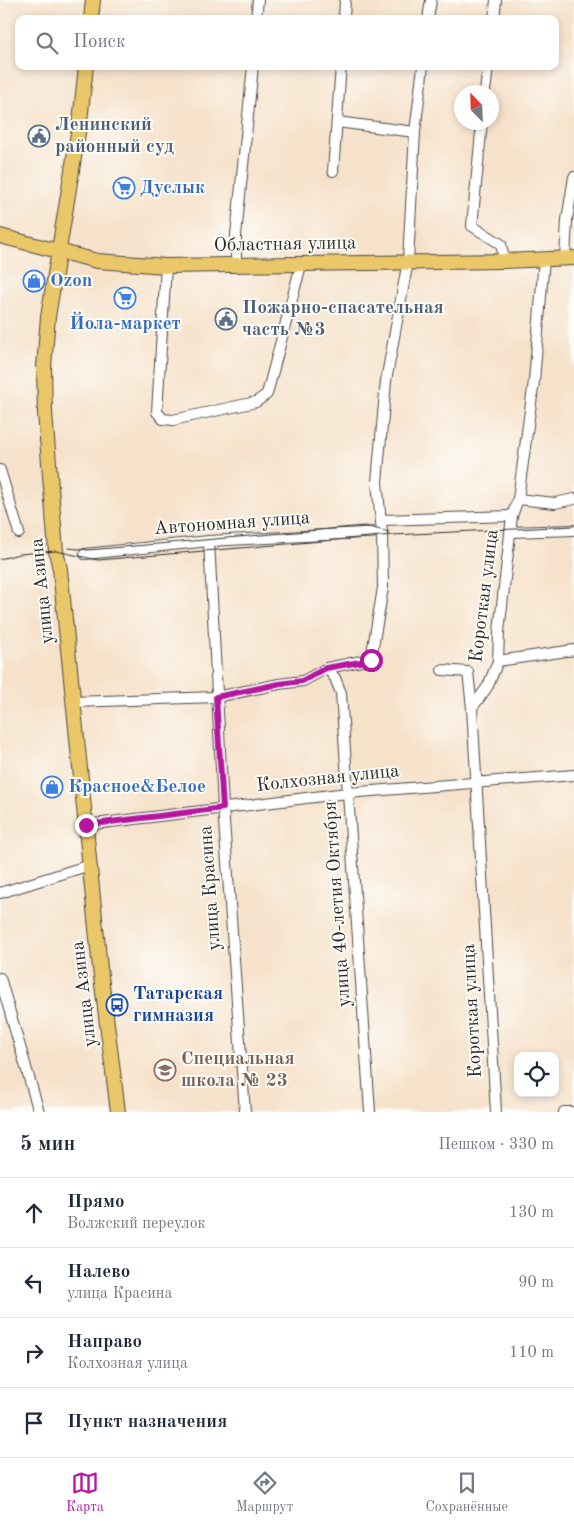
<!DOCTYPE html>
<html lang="ru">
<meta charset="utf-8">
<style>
:root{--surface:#fff;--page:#f2f2f3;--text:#1f2937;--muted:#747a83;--line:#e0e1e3;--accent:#b5179e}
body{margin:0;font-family:"Old Standard TT",serif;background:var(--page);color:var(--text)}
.controls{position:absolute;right:15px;bottom:15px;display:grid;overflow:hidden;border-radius:10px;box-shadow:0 2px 8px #0003}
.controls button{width:45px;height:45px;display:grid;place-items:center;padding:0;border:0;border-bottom:1px solid var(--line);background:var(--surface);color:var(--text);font:25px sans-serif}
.compass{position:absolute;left:454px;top:85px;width:45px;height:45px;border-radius:50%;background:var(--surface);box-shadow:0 2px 8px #0003;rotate:337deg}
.stop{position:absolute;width:15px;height:15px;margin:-11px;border:4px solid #b5179e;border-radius:50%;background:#fff}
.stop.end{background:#b5179e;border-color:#fff;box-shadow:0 1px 5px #0008}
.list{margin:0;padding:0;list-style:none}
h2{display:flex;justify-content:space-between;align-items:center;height:65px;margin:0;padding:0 20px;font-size:21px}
h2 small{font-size:16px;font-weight:400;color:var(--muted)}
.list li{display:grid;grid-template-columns:32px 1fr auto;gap:15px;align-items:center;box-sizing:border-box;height:70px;padding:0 20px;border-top:1px solid var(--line)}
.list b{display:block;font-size:19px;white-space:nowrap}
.list p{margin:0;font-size:16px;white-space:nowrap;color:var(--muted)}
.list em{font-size:16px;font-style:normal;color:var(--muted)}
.icon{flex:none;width:28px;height:28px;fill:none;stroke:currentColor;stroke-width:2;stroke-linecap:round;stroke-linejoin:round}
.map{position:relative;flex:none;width:574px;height:1112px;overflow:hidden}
.search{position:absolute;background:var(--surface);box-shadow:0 2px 8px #0003;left:15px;right:15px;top:15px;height:55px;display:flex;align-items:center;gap:12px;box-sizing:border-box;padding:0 18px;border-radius:10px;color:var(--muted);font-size:19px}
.sheet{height:345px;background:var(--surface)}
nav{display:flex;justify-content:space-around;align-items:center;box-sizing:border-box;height:70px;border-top:1px solid var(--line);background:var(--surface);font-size:14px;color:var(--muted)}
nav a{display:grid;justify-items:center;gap:2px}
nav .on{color:var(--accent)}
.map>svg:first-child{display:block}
</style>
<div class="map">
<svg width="574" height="1112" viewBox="0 0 574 1112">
<rect width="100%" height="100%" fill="#fdfcf7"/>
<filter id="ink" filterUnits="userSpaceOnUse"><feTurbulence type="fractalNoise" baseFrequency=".02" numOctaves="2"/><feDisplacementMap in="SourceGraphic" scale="10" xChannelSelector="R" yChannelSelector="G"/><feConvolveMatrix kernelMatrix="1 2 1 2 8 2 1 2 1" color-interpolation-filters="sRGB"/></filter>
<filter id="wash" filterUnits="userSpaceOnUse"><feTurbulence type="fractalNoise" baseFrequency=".0096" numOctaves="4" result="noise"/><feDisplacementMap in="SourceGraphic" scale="20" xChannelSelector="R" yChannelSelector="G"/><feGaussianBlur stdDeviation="1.12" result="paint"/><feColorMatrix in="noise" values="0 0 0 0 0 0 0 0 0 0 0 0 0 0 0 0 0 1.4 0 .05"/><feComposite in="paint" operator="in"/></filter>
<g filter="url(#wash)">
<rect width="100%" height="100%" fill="#f6e2cb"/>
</g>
<g filter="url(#ink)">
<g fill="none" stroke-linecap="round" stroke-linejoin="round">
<g stroke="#494643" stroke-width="12">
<g id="minor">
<polyline points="256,19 258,0"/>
<polyline points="344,19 345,0"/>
<polyline points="428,19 431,0"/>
<polyline points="494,19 496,0"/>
<polyline points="485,92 488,66"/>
<polyline points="337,122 415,132"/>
<polyline points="482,122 472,226 501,244 504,261"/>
<polyline points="333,171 341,66"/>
<polyline points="565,258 567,220 574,177"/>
<polyline points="236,265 236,235 253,66"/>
<polyline points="166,266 157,412 163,419 173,420 256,402 267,394 301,265"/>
<polyline points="0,470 19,533"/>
<polyline points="518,499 555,503 574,499"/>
<polyline points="381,520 512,516"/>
<polyline points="511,532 574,530"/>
<polyline points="209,541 223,807 245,1112"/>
<polyline points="85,554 209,541 382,532"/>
<polyline points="498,661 574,650"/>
<polyline points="327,668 335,678 341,693 370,1112"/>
<polyline points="442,670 468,672 472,708"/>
<polyline points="74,702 216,697 279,684 303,681 327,668 371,659 383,588 382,532 377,482 386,381 408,261 415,132 423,66"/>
<polyline points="86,825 347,793 574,775"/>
<polyline points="0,893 90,865"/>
<polyline points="0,978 39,1112"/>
<polyline points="496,1112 472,708 488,686 498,661 499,632 512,516 518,499 534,381 544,259"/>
<polyline points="564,1112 574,1112"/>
</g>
</g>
<g stroke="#494643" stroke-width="16">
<g id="major">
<polyline points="91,19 93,0"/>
<polyline points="86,66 80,121 48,317 44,367 45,413 56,551 60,569 100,968 118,1112"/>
<polyline points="0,236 97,261 166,266 504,261 574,258"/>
</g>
</g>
<use href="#minor" stroke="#fff" stroke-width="10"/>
<use href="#major" stroke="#eac769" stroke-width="14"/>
<g stroke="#2b2b2b" stroke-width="1">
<polyline points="69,548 88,550 365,526 389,532"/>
<polyline points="0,559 19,554 56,551 98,560 393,535 574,526"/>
</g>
</g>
</g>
<g fill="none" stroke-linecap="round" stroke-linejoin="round" filter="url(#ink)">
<polyline stroke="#b5179e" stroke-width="6" points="86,825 223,808 216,697 279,684 302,681 326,668 371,660"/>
</g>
<defs>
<g id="civic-ring" transform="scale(1.125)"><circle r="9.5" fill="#fdfcf7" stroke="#5c6f8a" stroke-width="1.5"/><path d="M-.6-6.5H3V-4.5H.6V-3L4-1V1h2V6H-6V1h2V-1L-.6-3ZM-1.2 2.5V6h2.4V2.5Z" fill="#5c6f8a"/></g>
<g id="supermarket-ring" transform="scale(1.125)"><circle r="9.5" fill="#fdfcf7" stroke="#3f7fe0" stroke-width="1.5"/><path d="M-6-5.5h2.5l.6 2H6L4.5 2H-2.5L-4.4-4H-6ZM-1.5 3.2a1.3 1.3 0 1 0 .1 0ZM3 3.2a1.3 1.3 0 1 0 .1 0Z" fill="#3f7fe0"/></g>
<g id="shop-ring" transform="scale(1.125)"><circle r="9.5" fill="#fdfcf7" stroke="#3f7fe0" stroke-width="1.5"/><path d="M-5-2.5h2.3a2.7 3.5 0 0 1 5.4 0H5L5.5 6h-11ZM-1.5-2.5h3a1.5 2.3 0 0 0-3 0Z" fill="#3f7fe0"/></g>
<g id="bus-ring" transform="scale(1.125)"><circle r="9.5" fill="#fdfcf7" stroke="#1a4fb4" stroke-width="1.5"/><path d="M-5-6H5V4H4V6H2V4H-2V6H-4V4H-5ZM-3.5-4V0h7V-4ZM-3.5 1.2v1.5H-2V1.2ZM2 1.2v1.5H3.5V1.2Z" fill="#1a4fb4"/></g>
<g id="school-ring" transform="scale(1.125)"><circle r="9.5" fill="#fdfcf7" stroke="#8d6e63" stroke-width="1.5"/><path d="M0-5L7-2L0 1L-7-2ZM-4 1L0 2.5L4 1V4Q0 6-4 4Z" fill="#8d6e63"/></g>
</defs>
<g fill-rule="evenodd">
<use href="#civic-ring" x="39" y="136"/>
<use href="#supermarket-ring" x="124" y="188"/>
<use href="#shop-ring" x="34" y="281"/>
<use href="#supermarket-ring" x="125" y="298"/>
<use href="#civic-ring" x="226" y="319"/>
<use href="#shop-ring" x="52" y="787"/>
<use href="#bus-ring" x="117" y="1005"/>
<use href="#school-ring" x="165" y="1070"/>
</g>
<g text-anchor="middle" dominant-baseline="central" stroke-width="4" stroke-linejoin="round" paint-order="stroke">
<g font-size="19" font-weight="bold" fill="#4e5e75" stroke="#fdfcf7" text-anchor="start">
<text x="55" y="125">Ленинский<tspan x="55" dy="22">районный суд</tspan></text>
<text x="242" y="308">Пожарно-спасательная<tspan x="242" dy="22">часть №3</tspan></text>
</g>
<g font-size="19" font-weight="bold" fill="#366cbe" stroke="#fdfcf7" text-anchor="start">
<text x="140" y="188">Дуслык</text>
<text x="50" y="281">Ozon</text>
<text x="125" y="324" text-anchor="middle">Йола-маркет</text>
<text x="68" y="787">Красное&amp;Белое</text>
</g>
<g font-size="19" fill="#2b2b2b" stroke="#fdfcf7">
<text transform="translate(285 245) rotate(-1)">Областная улица</text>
<text transform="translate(232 524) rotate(-4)">Автономная улица</text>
<text transform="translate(43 591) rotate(-96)">улица Азина</text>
<text transform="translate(485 596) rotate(-83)">Короткая улица</text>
<text transform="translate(328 779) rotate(-6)">Колхозная улица</text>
<text transform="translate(211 888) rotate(-94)">улица Красина</text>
<text transform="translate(338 904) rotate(-94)">улица 40-летия Октября</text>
<text transform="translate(85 994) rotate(-97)">улица Азина</text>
<text transform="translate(473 1011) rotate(-93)">Короткая улица</text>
</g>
<g font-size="19" font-weight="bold" fill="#164399" stroke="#fdfcf7" text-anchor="start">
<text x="133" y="994">Татарская<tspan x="133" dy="22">гимназия</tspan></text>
</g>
<g font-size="19" font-weight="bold" fill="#785e54" stroke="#fdfcf7" text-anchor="start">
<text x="181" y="1059">Специальная<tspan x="181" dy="22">школа № 23</tspan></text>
</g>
</g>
</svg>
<div class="controls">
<button><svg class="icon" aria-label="locate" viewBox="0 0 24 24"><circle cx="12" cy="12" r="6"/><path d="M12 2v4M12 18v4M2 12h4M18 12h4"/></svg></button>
</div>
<svg class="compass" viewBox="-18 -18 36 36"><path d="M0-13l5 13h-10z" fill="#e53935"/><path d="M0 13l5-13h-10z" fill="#747a83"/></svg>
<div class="stop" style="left:371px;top:660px"></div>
<div class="stop end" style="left:86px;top:825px"></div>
<div class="search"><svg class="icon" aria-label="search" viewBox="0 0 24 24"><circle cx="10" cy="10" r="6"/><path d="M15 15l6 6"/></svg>Поиск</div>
</div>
<section class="sheet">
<h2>5 мин<small>Пешком · 330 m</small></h2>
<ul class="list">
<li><svg class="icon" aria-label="ahead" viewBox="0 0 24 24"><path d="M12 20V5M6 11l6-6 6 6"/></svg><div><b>Прямо</b><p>Волжский переулок</p></div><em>130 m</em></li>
<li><svg class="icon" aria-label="left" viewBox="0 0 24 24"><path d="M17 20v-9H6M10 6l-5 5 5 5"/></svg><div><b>Налево</b><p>улица Красина</p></div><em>90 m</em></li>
<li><svg class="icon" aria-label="right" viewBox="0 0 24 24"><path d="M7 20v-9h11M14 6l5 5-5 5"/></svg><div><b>Направо</b><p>Колхозная улица</p></div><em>110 m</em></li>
<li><svg class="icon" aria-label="arrive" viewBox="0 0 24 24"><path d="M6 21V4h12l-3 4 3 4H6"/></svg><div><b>Пункт назначения</b></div></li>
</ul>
</section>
<nav>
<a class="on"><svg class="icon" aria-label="map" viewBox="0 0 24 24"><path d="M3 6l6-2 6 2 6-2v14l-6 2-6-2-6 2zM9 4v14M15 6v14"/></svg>Карта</a>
<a><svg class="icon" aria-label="directions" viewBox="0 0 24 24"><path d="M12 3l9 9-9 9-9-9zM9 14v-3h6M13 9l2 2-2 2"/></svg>Маршрут</a>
<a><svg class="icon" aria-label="saved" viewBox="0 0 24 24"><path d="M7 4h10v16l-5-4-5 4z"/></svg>Сохранённые</a>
</nav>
